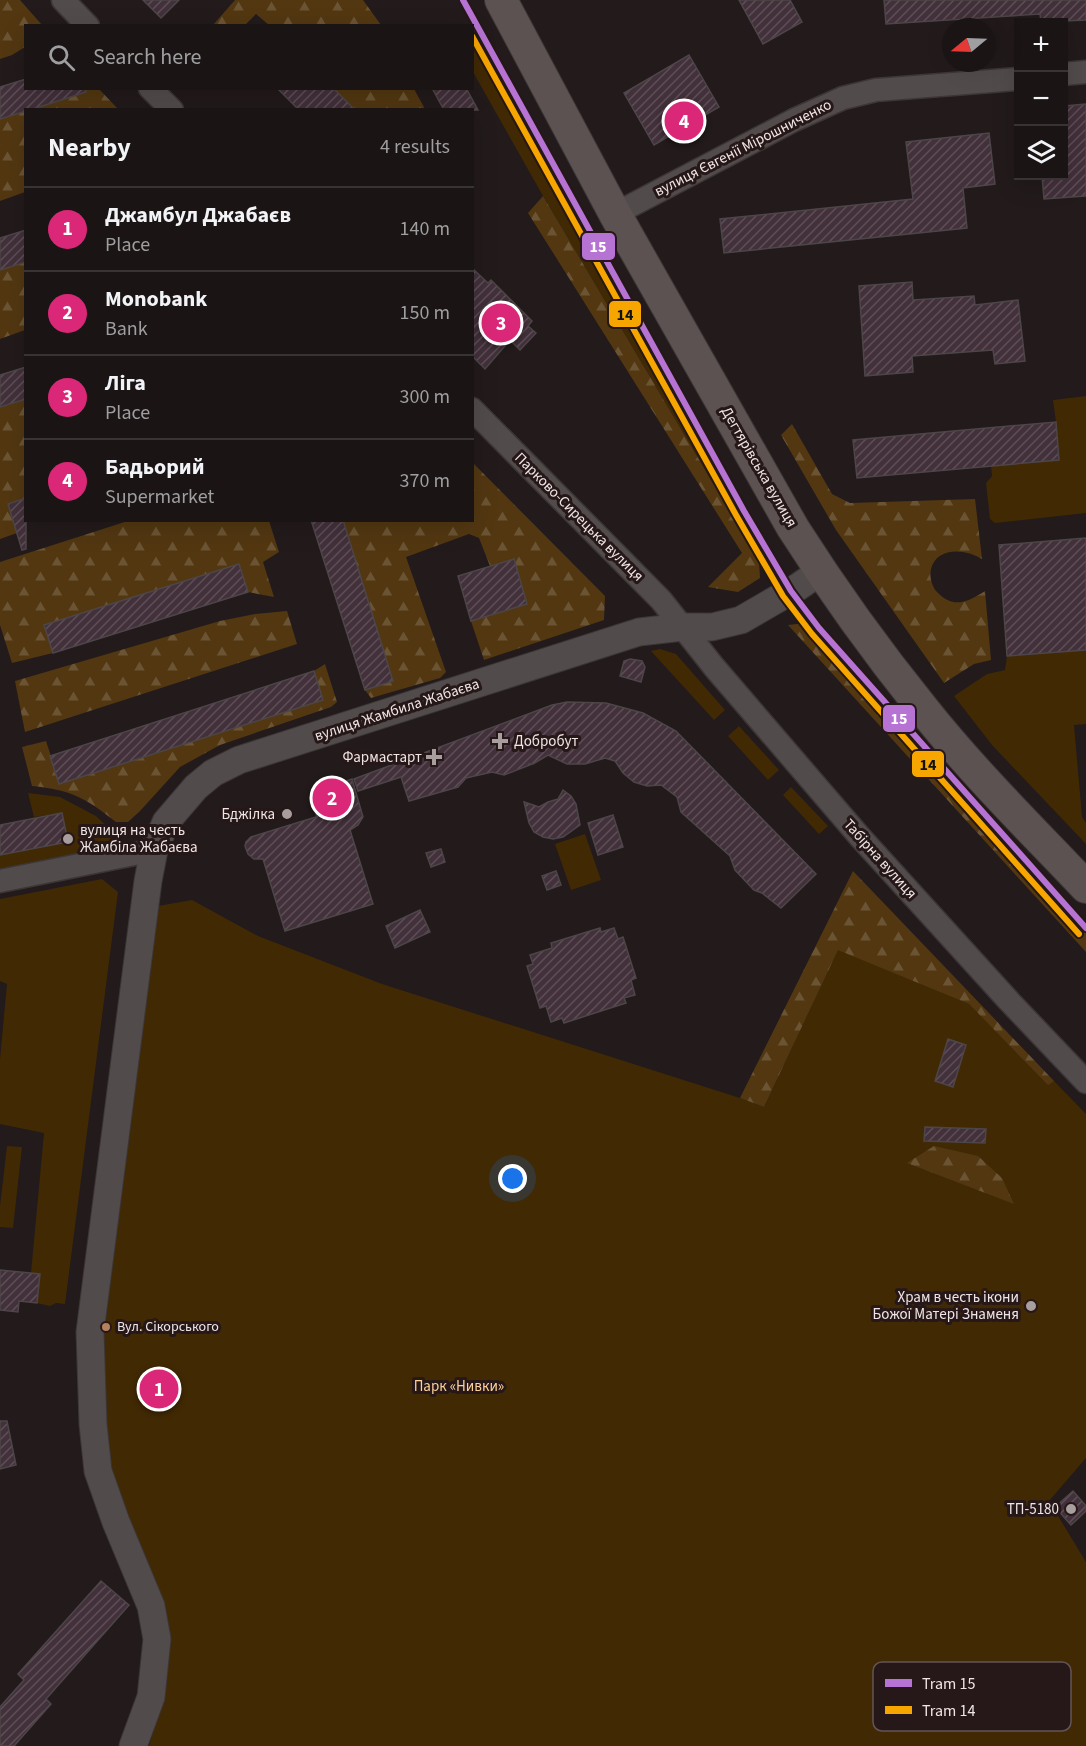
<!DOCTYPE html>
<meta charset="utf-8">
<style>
:root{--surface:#1a1414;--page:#272122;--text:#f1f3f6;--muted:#9f9ea0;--line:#383334;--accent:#db2777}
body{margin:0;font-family:"Source Sans 3",sans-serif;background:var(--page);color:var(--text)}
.controls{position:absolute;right:18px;top:18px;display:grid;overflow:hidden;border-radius:0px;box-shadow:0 6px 24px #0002}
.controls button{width:54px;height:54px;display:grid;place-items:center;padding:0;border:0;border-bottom:2px solid var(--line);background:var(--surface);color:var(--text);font:30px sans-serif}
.compass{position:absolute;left:942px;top:18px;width:54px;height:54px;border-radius:50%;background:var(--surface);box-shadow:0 6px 24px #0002;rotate:251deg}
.you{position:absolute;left:513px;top:1179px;width:21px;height:21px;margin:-15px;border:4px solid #fff;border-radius:50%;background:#1a73e8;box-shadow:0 0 0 9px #1a73e833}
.badge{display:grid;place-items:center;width:39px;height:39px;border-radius:50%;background:var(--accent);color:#fff;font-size:20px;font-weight:700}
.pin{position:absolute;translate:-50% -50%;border:3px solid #fff;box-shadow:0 2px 6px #0006}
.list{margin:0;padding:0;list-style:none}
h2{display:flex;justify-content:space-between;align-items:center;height:78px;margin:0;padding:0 24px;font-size:26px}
h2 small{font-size:20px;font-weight:400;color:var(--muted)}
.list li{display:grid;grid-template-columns:39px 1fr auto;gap:18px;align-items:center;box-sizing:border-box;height:84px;padding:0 24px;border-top:2px solid var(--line)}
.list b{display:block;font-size:22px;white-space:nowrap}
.list p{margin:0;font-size:20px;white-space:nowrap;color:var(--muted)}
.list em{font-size:20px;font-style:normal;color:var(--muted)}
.icon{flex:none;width:33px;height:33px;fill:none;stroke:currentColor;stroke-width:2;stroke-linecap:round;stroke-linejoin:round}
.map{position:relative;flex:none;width:1086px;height:1746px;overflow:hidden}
.search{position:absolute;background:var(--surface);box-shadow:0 6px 24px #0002;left:24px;top:24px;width:450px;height:66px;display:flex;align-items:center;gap:15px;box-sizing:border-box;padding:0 21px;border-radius:0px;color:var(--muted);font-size:22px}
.panel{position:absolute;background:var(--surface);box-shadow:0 6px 24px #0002;left:24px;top:108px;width:450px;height:414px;border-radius:0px}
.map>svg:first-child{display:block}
</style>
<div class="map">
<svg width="1086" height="1746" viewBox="0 0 1086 1746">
<defs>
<pattern id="forest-firs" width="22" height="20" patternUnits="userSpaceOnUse" patternTransform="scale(1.5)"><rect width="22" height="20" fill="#523711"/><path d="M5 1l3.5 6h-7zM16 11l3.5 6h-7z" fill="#6b5434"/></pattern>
<pattern id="building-hatch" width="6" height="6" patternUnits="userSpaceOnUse" patternTransform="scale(1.5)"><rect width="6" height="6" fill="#42303a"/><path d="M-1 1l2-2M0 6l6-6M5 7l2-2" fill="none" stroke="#5e4e56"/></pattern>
</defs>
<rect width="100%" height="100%" fill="#221a1b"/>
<g fill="#412904">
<polygon points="474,25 765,555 759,561 543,196 473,72"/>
<polygon points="1086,396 1086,513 995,523 990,519 986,483 992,476 991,466 1056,422 1053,400"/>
<polygon points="660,649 676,654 725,710 714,720 651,651"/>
<polygon points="1086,650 1086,724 1074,725 1082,817 1086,823 1086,844 992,745 954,696 987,674 1005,670 1007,656"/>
<polygon points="739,726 779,770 768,780 728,736"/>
<polygon points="791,787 828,826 819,834 783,795"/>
<polygon points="28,793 60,797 96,816 113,832 113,848 0,871 0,855 68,842 62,813 34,817"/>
<polygon points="585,834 601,880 571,890 555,844"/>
<polygon points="102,879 118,892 65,1304 56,1303 50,1306 37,1303 40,1274 31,1273 44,1133 0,1124 0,1059 7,984 0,981 0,899"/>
<polygon points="192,900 258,936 382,984 740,1098 764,1107 838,949 969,1004 1048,1084 1054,1081 1086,1114 1086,1458 1049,1501 1086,1562 1086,1746 149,1746 163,1698 110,1492 97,1343 152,907"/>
<polygon points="7,1146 22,1147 13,1228 0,1227 0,1206"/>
</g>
<g fill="url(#forest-firs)">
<polygon points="0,0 20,0 42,25 26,26 25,47 12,55 0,59"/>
<polygon points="235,0 363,0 381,25 269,25 256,14 245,25 213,25"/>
<polygon points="57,88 99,89 118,109 30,110"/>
<polygon points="333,89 414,89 425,109 355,109"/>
<polygon points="25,111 25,192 0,201 0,119"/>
<polygon points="543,196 759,561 760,578 738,592 708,587 742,553 528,213"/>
<polygon points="25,262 25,330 0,339 0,270"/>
<polygon points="25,399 25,498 8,504 17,533 0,539 0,407"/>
<path d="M792 424 832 494 850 503 975 499 982 559C966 549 937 546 931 569 929 576 932 586 936 591 953 609 966 603 985 591L991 660 974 664 944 683 836 530 781 435Z"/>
<polygon points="473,463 605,596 604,620 484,660 471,621 527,604 514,559 490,566 479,538 469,534 406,557 446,672 440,678 371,698 365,690 393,681 343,521 472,520"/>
<polygon points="131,520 269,521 279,552 263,562 274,597 248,592 239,564 45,625 53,653 12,663 0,625 0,562"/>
<polygon points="287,611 297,644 25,732 15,681 220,621 255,614"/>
<polygon points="806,623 1086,933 1086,952 788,625"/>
<path d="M325 664 337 702 331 707 220 745 180 767 140 811 128 822H116C85 798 72 790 32 786L22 747 46 741 60 784 323 700 314 671Z"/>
<polygon points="853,871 1054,1081 1048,1085 969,1004 838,950 764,1107 740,1098"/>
<polygon points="934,1146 978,1156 1002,1178 1014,1204 907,1163"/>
</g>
<g fill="url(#building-hatch)" stroke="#4d4648" stroke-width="1.5">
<polygon points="143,0 179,0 161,18"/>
<polygon points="739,0 790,0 802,22 763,44"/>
<polygon points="884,0 1086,0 1086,20 1041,22 1040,14 886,24"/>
<polygon points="689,55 719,107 654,145 624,93"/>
<polygon points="26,79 26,88 85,88 86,92 30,110 26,110 26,111 0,119 0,87"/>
<polygon points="277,88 333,88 355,110 299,110"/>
<polygon points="432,88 466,88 478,110 444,110"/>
<polygon points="1086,104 1086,196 1044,199 1042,176 1064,176 1064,106"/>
<polygon points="989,133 995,184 963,188 967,228 724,253 720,219 913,199 906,142"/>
<polygon points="26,230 26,262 0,270 0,238"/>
<polygon points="472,268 488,283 491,280 532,321 528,326 536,333 520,350 510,340 485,369 472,356"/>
<polygon points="912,282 913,300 974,296 975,305 1018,300 1025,361 995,364 993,350 912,356 913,372 865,376 859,286"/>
<polygon points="26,367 26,399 0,407 0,375"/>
<polygon points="1056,422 1059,460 857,478 853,440"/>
<polygon points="26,498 26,549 22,550 8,504"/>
<polygon points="311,520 343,520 393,681 365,690"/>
<polygon points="1086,538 1086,650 1007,656 999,545"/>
<polygon points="514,559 527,604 471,621 458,576"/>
<polygon points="239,564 248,592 53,653 44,625"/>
<polygon points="630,659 642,661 645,667 641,682 620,676 624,661"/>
<polygon points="314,671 323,700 59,784 50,756"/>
<polygon points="567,702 606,703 643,713 676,731 816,874 781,908 762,893 754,890 735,870 730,856 681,812 677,797 661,785 647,786 634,782 623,773 615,761 605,758 585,764 567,764 548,755 533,764 528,764 530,765 504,775 492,772 466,778 458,787 409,801 401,777 358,791 354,779 552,705"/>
<polygon points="352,779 363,817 358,825 350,830 373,904 285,931 263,859 254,859 248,854 245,846 246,842 251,837 316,817 319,800 323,793 332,786"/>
<polygon points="563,790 571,796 576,804 580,825 563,837 553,839 543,837 534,832 529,823 524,802 539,807 548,802 558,799"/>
<polygon points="62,813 68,842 0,855 0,825"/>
<polygon points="613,815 623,847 598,855 588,823"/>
<polygon points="441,849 445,862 431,867 426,853"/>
<polygon points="556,871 561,885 547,890 542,876"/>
<polygon points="420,910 430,932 395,948 386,926"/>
<polygon points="600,928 601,932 614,928 618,939 623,937 636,978 631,980 635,995 624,998 626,1003 564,1023 562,1018 551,1022 546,1006 540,1008 527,966 533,964 530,955 552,948 551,943"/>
<polygon points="948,1039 966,1045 953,1087 935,1081"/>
<polygon points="925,1127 986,1129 985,1143 924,1141"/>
<polygon points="0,1270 40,1274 37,1303 19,1301 18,1312 0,1310"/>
<polygon points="0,1421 7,1421 16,1465 0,1469"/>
<polygon points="1073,1491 1086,1506 1086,1511 1071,1525 1055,1507"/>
<polygon points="101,1581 129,1605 46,1699 51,1704 14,1746 0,1746 0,1707 24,1680 18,1674"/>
</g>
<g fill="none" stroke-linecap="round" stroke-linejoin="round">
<g stroke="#3c3636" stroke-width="25">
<g id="minor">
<polyline points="63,0 88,26"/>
<polyline points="1064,74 1086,72"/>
<polyline points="150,88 172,110"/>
<polyline points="615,214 794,120 843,98 876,90 1018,79"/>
<polyline points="472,409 661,600 714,667 860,837 1009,1001 1086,1082"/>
<polyline points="0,881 154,850"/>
</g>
</g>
<g stroke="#3c3636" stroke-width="29">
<polyline id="tertiary" points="133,1746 151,1697 157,1639 151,1606 116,1522 98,1471 93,1424 90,1332 148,881 154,850 166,822 196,787 213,773 239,760 639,632 683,627 712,627 741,620 798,587 821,571"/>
</g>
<g stroke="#3c3636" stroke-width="34">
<path id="secondary" d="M501 0 615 214 793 528C833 591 877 652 923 709 973 772 1031 829 1086 887"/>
</g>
<use href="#minor" stroke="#524b4b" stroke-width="22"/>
<use href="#tertiary" stroke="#524b4b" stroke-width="27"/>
<use href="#secondary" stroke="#5c5251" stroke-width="32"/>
<g stroke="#261718" stroke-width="10">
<polyline id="tram-1" points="463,0 744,511 791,591 819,628 1086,928"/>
</g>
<g stroke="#261718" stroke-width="10">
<polyline id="tram-2" points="472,36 736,515 783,596 812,634 1079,934"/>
</g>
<use href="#tram-1" stroke="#b673d3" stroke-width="6"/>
<use href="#tram-2" stroke="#f7a600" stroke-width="6"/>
</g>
<g fill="#a89e9e" stroke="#261718" stroke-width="2">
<path d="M497 732h6v6h6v6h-6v6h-6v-6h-6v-6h6z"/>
<path d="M431 748h6v6h6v6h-6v6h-6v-6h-6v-6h6z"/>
<circle cx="287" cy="814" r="6"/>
<circle cx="68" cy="839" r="6"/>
<circle cx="1031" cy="1306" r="6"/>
<circle cx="1071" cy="1509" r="6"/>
</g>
<circle fill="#b6815c" stroke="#261718" stroke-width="2" cx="106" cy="1327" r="5"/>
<g text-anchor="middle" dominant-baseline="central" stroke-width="6" stroke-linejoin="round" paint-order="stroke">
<g font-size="14" fill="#f0e5e5" stroke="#261718" text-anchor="start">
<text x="117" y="1327">Вул. Сікорського</text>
</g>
<g font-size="15" fill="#f0e5e5" stroke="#261718">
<text transform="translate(743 148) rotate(-27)">вулиця Євгенії Мірошниченко</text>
<text transform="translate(759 467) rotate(60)">Дегтярівська вулиця</text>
<text transform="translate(579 517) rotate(45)">Парково-Сирецька вулиця</text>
<text transform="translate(397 710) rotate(-18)">вулиця Жамбила Жабаєва</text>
<text transform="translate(880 859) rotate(48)">Табірна вулиця</text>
</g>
<g font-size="15" fill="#f0e5e5" stroke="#261718" text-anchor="end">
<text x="514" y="741" text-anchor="start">Добробут</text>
<text x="422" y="757">Фармастарт</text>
<text x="275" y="814">Бджілка</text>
<text x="80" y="830" text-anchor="start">вулиця на честь<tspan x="80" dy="17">Жамбіла Жабаєва</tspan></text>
<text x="1019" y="1297">Храм в честь ікони<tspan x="1019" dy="17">Божої Матері Знаменя</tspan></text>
<text x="1059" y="1509">ТП-5180</text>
</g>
<g font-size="15" fill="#fed198" stroke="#261718">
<text x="459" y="1386">Парк «Нивки»</text>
</g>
</g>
<rect x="873" y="1662" width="198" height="69" rx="9" fill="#261718" stroke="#635556" stroke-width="1.5"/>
<rect x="885" y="1679" width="27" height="8" fill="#b673d3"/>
<rect x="885" y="1706" width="27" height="8" fill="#f7a600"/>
<g font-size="16" fill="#f0e5e5">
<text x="922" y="1689">Tram 15</text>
<text x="922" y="1716">Tram 14</text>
</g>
<g stroke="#261718" stroke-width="2">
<rect x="581" y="232" width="35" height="29" rx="6" fill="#b673d3"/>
<rect x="608" y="300" width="34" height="28" rx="6" fill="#f7a600"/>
<rect x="882" y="704" width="34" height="29" rx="6" fill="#b673d3"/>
<rect x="911" y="750" width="34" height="28" rx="6" fill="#f7a600"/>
</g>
<g font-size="16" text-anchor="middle" font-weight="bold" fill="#fff">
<text x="598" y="252">15</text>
<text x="899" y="724">15</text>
</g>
<g font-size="16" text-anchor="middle" font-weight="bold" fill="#111">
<text x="625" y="320">14</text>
<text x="928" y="770">14</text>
</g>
</svg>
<div class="controls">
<button>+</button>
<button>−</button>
<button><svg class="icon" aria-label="layers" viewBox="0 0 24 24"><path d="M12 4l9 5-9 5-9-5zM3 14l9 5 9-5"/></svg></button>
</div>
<svg class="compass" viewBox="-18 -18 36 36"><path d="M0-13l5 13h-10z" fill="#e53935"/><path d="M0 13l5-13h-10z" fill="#9f9ea0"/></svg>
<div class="you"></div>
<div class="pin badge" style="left:159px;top:1389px">1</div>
<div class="pin badge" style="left:332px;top:798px">2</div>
<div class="pin badge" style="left:501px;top:323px">3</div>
<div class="pin badge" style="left:684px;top:121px">4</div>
<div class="search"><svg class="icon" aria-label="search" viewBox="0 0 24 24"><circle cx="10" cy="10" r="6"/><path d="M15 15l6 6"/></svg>Search here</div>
<section class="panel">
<h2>Nearby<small>4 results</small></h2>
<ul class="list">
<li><span class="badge">1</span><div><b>Джамбул Джабаєв</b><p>Place</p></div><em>140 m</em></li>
<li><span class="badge">2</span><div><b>Monobank</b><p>Bank</p></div><em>150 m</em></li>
<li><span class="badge">3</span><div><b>Ліга</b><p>Place</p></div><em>300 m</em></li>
<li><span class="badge">4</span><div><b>Бадьорий</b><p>Supermarket</p></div><em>370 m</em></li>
</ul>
</section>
</div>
